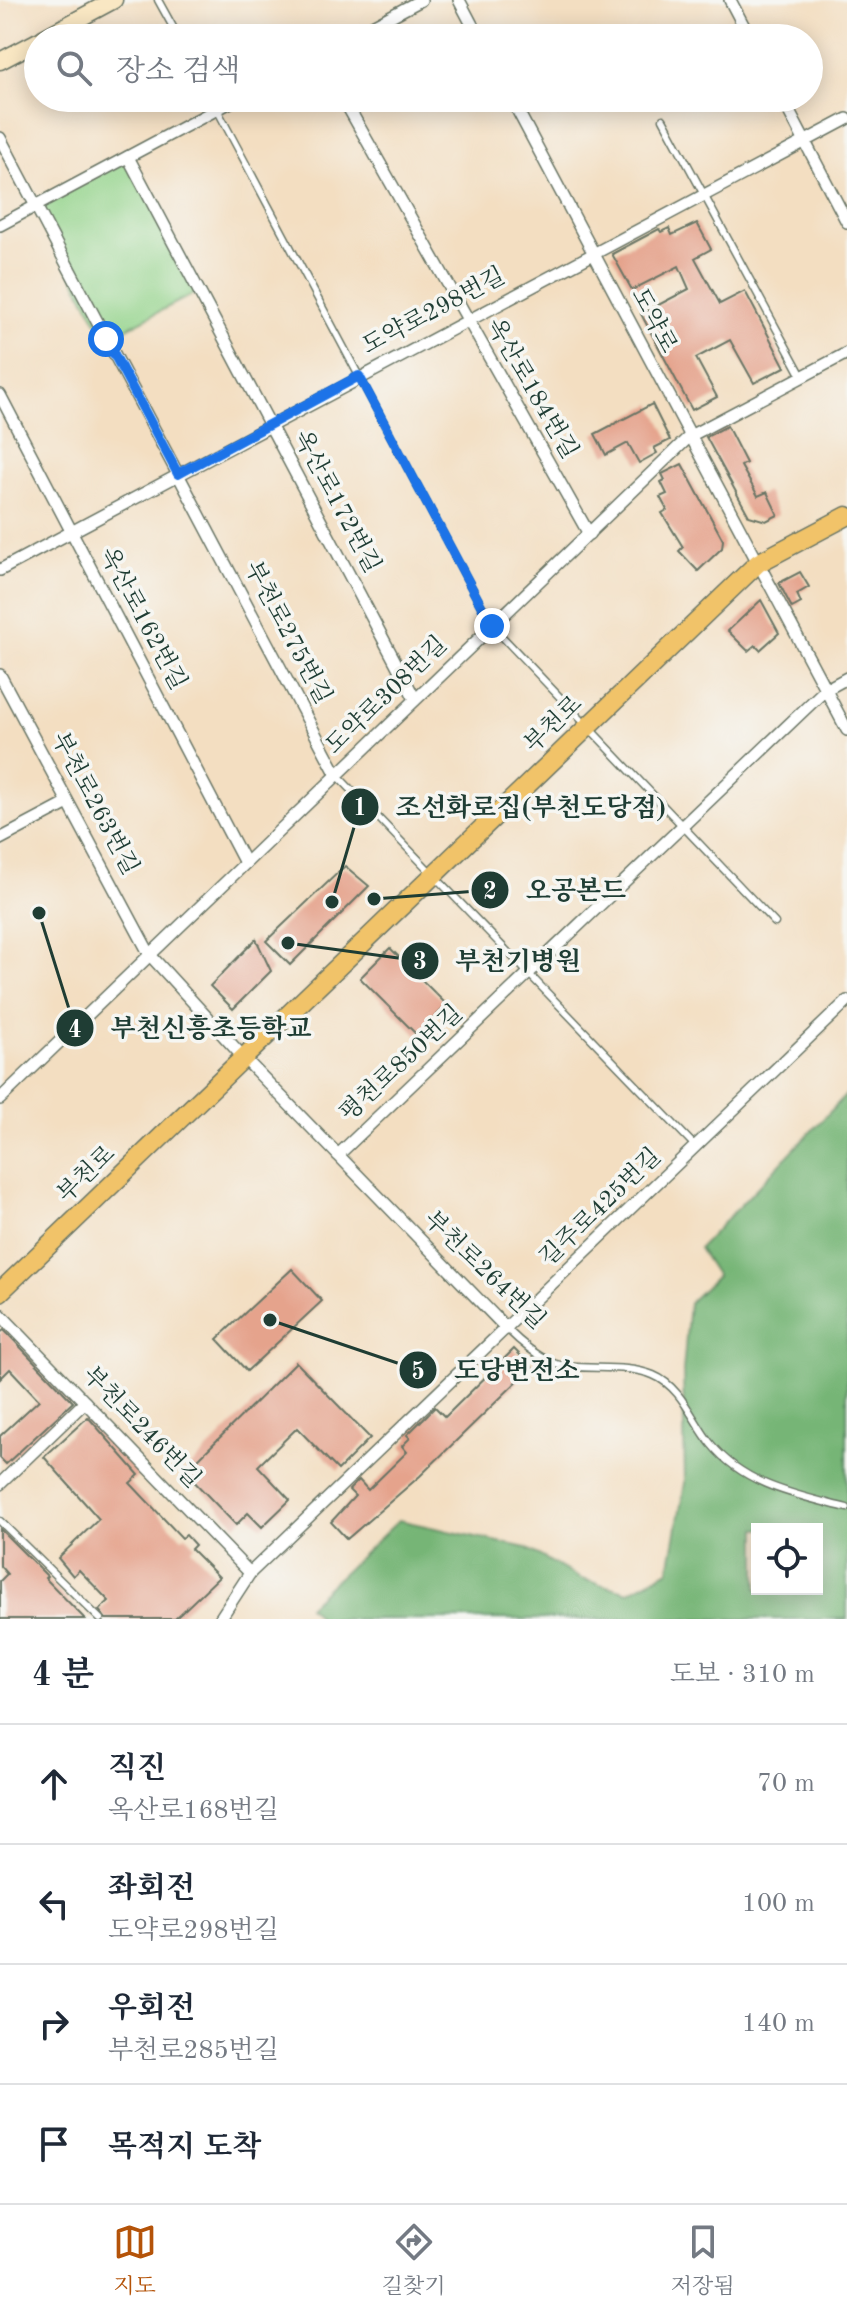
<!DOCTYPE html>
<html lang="ko">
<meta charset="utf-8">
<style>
:root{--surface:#fff;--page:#f6f6f7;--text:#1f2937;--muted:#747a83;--line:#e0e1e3;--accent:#b45309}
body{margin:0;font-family:"Old Standard TT","Noto Serif KR",serif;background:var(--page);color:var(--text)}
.controls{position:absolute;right:24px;bottom:24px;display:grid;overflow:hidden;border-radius:0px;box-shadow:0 4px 20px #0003}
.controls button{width:72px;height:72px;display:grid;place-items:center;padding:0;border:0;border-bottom:2px solid var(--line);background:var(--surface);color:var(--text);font:40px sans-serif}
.stop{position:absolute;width:24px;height:24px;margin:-18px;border:6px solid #1a73e8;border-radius:50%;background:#fff}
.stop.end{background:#1a73e8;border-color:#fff;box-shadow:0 2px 8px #0008}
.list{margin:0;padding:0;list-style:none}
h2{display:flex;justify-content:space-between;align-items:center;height:104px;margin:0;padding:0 32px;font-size:34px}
h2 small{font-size:26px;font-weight:400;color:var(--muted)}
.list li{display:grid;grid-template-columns:52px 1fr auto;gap:24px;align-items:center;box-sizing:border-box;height:120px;padding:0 32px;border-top:2px solid var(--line)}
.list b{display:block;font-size:30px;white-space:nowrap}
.list p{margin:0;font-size:26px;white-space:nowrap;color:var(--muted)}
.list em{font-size:26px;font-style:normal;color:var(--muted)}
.icon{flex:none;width:44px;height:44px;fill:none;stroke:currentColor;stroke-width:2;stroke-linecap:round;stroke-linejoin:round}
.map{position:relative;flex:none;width:847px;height:1619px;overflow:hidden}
.search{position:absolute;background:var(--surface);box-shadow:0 4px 20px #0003;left:24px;right:24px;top:24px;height:88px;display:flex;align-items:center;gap:20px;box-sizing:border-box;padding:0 28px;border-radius:44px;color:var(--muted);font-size:30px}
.sheet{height:584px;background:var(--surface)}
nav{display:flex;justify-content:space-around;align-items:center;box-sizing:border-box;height:112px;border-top:2px solid var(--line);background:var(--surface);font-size:22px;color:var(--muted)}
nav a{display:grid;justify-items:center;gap:4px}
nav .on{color:var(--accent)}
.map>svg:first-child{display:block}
</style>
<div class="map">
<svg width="847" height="1619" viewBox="0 0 847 1619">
<rect width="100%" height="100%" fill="#f6f6f2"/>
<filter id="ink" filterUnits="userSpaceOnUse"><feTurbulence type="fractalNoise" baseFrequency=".0125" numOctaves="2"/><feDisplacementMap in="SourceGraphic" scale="16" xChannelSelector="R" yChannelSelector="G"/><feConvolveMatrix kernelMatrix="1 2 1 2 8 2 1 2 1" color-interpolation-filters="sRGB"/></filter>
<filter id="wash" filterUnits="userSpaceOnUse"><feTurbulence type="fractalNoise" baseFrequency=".006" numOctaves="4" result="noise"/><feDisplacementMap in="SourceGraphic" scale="32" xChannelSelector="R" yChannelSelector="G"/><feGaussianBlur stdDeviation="1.8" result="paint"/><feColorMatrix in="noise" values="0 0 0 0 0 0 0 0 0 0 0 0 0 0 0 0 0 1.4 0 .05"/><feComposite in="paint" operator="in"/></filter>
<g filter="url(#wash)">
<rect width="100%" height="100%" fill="#f3dec1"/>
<polygon fill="#93d38a" stroke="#59885f" stroke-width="2" points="128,157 199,291 106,339 36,206"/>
<path fill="#76b576" stroke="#4a7955" stroke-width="2" fill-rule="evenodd" d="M847 1094V1619H320L308 1606 399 1520 526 1548 581 1579 629 1592 669 1570 685 1483 683 1371 689 1303 717 1276 699 1248ZM757 1529H817V1589H757Z"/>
<g id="blocks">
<g fill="#e5a38c">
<polygon points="697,223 711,249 695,258 720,304 745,291 785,367 754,383 730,340 696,358 717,397 692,410 641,314 689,289 679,266 632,290 612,254 659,229 661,232 669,228 672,235"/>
<polygon points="652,404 670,440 654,448 657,453 639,463 628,443 606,455 595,434"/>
<polygon points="727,426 746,463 741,466 758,496 767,492 778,515 766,521 749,516 706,437"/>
<polygon points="682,464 723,540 722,548 698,571 679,551 683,547 662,513 667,510 660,497 667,494 661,482 665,480 662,474"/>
<polygon points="800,572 809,587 797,594 801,603 792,608 779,583"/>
<polygon points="761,600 779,633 760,650 755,645 748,651 728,631"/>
<polygon points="345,866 369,886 290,965 266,941"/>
<polygon points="256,939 271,971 233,1009 210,986"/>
<polygon points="390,948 447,1005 417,1035 360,978"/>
<polygon points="292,1269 322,1301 247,1371 217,1339"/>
<polygon points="4,1330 73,1402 6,1464 0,1458 0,1436 39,1400 10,1369 0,1379 0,1333"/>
<polygon points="514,1349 532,1367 420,1476 347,1539 331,1522 355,1496 349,1490 359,1480 368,1490 407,1452 402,1446 410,1438 407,1435 435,1407 445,1417"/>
<polygon points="296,1362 370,1438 338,1470 297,1428 258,1466 290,1500 262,1527 248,1513 236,1525 185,1472"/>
<polygon points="88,1417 139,1475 130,1483 182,1538 186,1535 195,1545 191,1549 219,1577 175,1619 106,1619 99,1610 109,1601 79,1570 73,1576 58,1558 99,1519 44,1457"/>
<polygon points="0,1529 47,1576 45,1578 85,1619 0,1619 0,1581 7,1574 0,1566"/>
</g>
</g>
</g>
<g filter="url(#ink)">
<use href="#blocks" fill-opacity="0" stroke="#697565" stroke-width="2"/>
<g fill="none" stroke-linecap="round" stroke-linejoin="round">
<g stroke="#697565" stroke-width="9">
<g id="lane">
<polyline points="158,0 179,38"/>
<polyline points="211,98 492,626 775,923"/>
<polyline points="663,119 802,376"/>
<polyline points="337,775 696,1147"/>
<path d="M507 1329C518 1340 536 1355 551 1362 575 1373 623 1362 653 1375 682 1387 693 1422 711 1444 745 1486 798 1495 847 1508"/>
<polyline points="0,1521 100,1619"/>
</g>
</g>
<g stroke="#697565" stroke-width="14">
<g id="street">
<polyline points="459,0 479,38"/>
<polyline points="730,0 750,38"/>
<polyline points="350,38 421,0"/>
<polyline points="343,98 589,534"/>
<polyline points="511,98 847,730"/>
<polyline points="782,98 847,222"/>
<polyline points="0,138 337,775"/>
<polyline points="128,157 415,699"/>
<polyline points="0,225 238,98"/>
<polyline points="0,395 245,863"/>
<polyline points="0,570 847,119"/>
<polyline points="0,675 150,955 244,1058 507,1329"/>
<polyline points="0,839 68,803"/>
<polyline points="0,1099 690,436 847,353"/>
<polyline points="338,1155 825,690 847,678"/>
<polyline points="0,1314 250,1573"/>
<polyline points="0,1484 85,1402"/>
<polyline points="220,1619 250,1573 847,1001"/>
</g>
</g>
<g stroke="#697565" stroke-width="19">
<g id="secondary">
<polyline points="43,38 114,0"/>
<polyline points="0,61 38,41"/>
</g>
</g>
<g stroke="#697565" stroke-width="21">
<polyline id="primary" points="0,1292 758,563 847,516"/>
</g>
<use href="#lane" stroke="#fff" stroke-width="6"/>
<use href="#street" stroke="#fff" stroke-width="11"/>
<use href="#secondary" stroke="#f9e7c3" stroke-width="16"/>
<use href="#primary" stroke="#f1c369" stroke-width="18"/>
</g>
</g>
<g fill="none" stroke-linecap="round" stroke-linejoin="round" filter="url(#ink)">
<polyline stroke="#1a73e8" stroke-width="10" points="106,339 178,474 359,376 492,626"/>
</g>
<g text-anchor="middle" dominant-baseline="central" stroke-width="7" stroke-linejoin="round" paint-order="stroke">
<g font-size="24" fill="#1f3d34" stroke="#f6f6f2">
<text transform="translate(434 312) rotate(-28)">도약로298번길</text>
<text transform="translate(653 321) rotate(62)">도약로</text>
<text transform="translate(531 389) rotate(60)">옥산로184번길</text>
<text transform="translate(336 502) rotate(62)">옥산로172번길</text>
<text transform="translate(142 619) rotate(62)">옥산로162번길</text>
<text transform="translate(287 633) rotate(62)">부천로275번길</text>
<text transform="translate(387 696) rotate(-44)">도약로308번길</text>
<text transform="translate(554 725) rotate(-44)">부천로</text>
<text transform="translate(94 804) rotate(62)">부천로263번길</text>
<text transform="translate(402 1064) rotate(-43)">평천로850번길</text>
<text transform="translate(87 1175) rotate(-44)">부천로</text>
<text transform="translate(601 1208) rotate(-44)">길주로425번길</text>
<text transform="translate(484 1271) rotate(44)">부천로264번길</text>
<text transform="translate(141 1428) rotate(46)">부천로246번길</text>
</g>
</g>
<path fill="none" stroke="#1f3d34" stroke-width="3" d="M332 902L360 807M374 899L490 890M288 943L420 961M39 913L75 1028M270 1320L418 1370"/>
<g fill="#1f3d34" stroke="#f6f6f2" stroke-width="3">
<circle cx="332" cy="902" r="8"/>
<circle cx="374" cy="899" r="8"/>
<circle cx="288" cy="943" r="8"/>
<circle cx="39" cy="913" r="8"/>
<circle cx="270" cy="1320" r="8"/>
<circle cx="360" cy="807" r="20"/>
<circle cx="490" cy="890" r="20"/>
<circle cx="420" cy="961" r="20"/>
<circle cx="75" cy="1028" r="20"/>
<circle cx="418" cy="1370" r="20"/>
</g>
<g font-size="24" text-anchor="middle" font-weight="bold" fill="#fff">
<text x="360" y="815">1</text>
<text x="490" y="899">2</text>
<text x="420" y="969">3</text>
<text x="75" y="1037">4</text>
<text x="418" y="1379">5</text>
</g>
<g font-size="26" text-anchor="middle" font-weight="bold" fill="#1f3d34" stroke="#f6f6f2" stroke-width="7" stroke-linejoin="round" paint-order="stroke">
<text x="531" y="816">조선화로집(부천도당점)</text>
<text x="576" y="899">오공본드</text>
<text x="518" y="970">부천기병원</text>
<text x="211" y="1037">부천신흥초등학교</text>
<text x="517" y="1379">도당변전소</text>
</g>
</svg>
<div class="controls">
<button><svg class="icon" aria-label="locate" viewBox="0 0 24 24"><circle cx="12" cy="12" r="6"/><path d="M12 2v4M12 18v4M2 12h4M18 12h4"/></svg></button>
</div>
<div class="stop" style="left:106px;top:339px"></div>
<div class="stop end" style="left:492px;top:626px"></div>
<div class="search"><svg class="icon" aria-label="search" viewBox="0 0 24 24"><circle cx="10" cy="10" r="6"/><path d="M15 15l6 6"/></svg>장소 검색</div>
</div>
<section class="sheet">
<h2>4 분<small>도보 · 310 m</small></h2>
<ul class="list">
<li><svg class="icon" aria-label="ahead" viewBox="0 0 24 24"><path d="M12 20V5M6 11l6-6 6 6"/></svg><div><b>직진</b><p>옥산로168번길</p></div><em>70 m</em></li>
<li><svg class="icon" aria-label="left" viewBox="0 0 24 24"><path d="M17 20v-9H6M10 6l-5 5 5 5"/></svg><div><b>좌회전</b><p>도약로298번길</p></div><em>100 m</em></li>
<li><svg class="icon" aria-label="right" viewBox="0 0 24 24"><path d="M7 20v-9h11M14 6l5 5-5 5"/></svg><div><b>우회전</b><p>부천로285번길</p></div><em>140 m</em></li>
<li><svg class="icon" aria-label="arrive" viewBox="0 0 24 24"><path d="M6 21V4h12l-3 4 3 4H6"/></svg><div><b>목적지 도착</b></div></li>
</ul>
</section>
<nav>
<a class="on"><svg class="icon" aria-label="map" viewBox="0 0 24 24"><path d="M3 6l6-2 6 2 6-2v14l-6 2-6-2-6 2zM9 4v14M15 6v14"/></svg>지도</a>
<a><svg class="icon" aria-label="directions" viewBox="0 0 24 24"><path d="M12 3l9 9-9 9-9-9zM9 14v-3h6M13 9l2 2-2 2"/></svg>길찾기</a>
<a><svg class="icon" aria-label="saved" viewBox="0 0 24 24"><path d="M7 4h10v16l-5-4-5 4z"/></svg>저장됨</a>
</nav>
